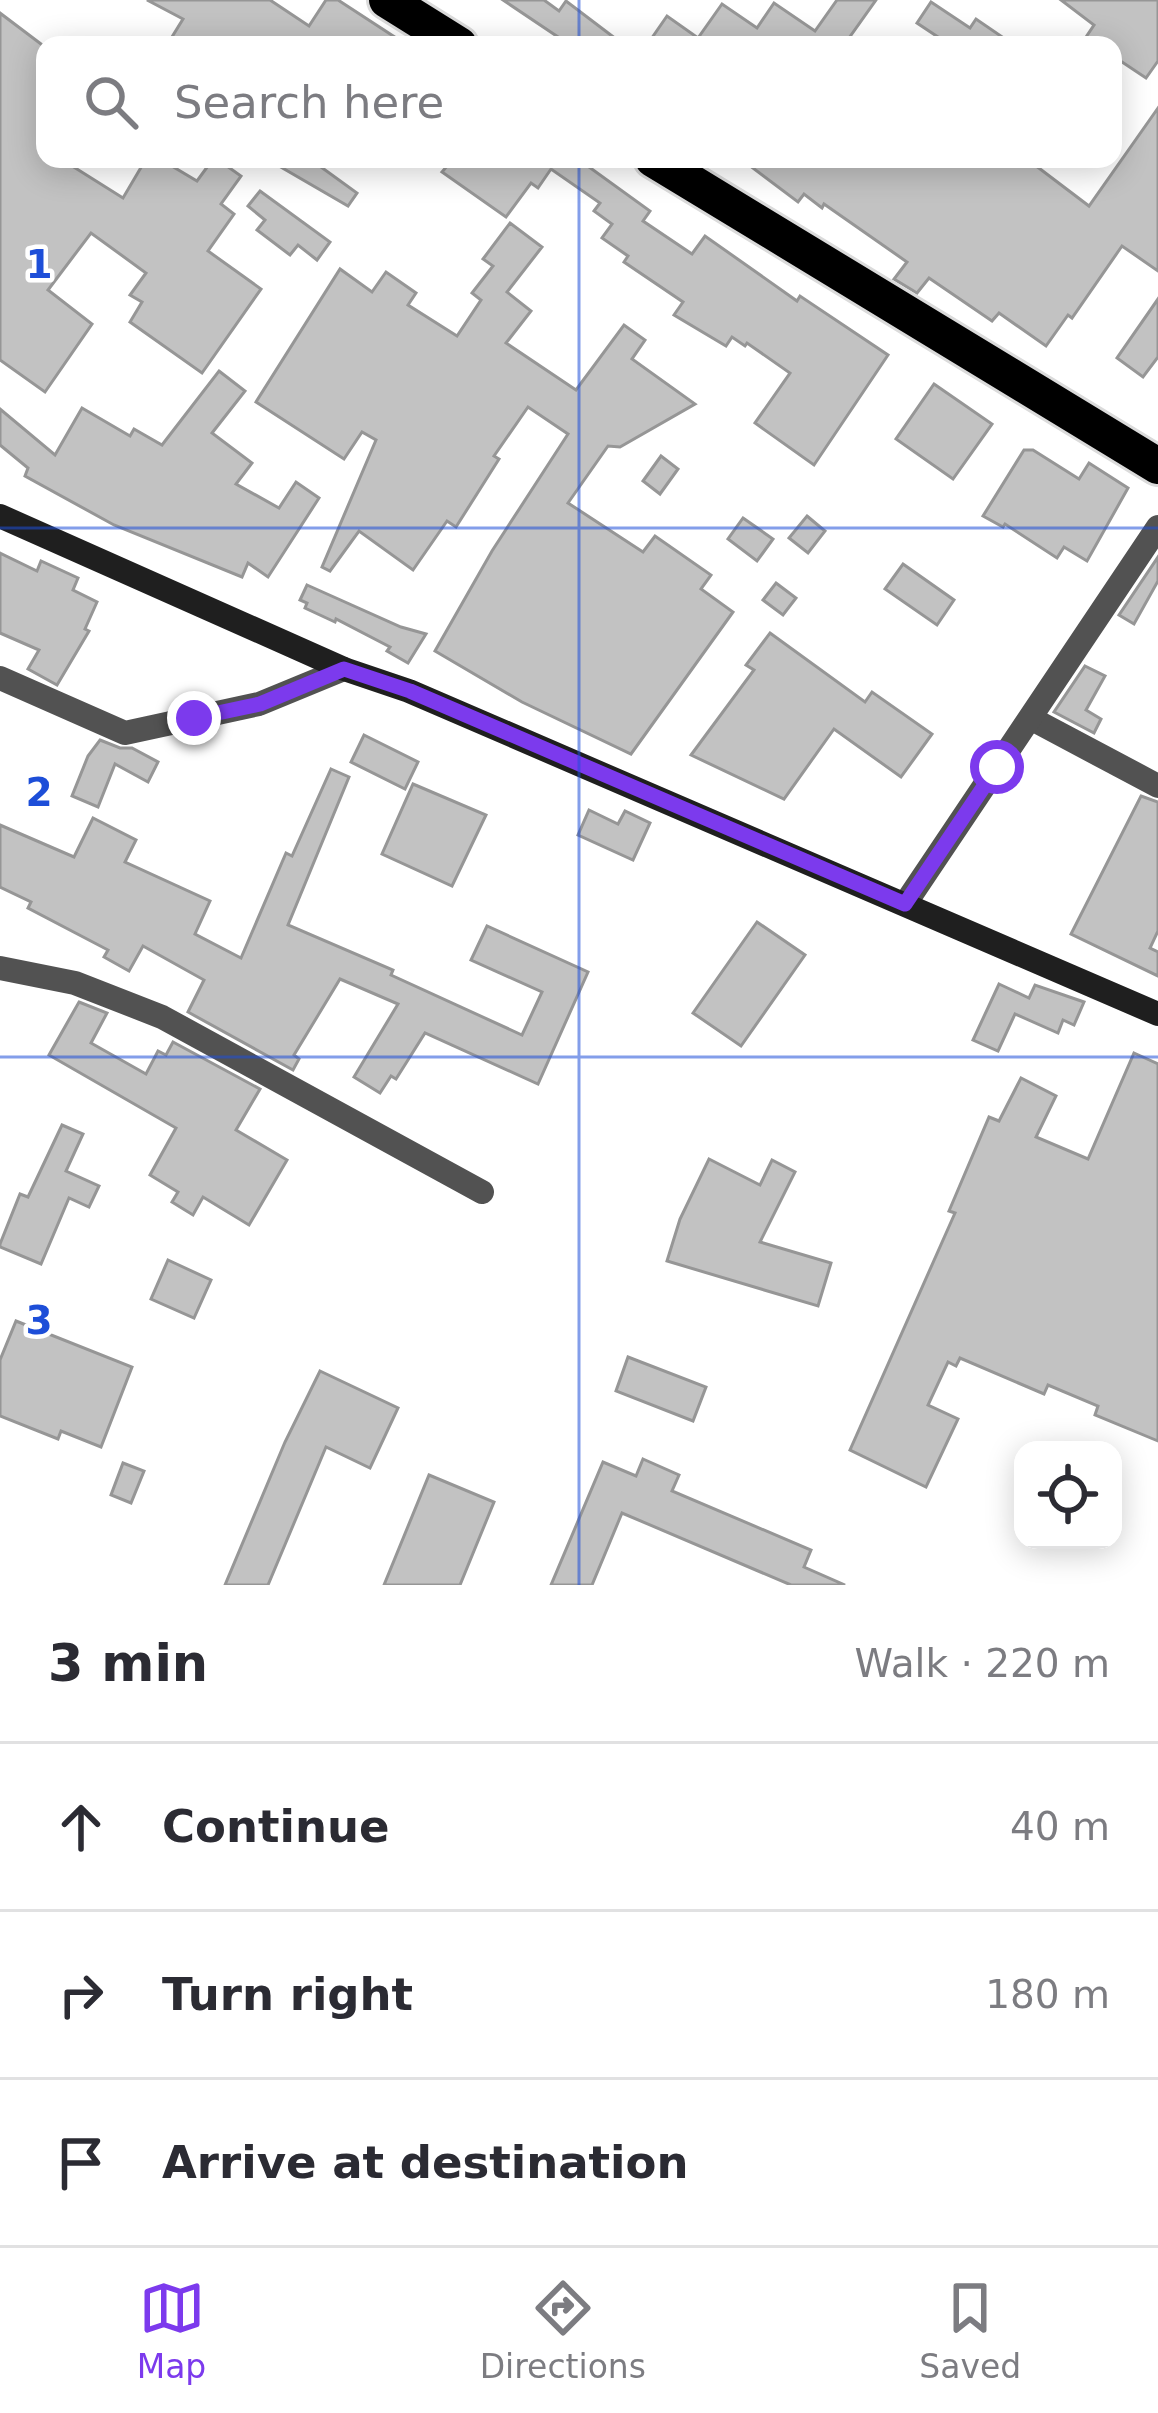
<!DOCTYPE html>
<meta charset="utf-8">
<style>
:root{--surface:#fff;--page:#f7f7f7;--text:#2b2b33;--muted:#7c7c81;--line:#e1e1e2;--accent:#7c3aed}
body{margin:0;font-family:"DejaVu Sans",sans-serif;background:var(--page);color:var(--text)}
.controls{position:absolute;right:36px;bottom:36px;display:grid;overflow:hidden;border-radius:24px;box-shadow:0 6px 30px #0003}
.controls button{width:108px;height:108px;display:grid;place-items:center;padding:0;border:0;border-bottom:3px solid var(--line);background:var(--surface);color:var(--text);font:60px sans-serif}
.stop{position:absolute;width:36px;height:36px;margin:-27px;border:9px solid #7c3aed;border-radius:50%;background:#fff}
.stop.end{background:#7c3aed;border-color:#fff;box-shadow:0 3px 12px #0008}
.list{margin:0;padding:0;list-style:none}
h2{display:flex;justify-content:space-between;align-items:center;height:156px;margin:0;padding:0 48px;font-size:51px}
h2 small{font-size:39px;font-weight:400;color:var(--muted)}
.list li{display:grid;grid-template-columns:78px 1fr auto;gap:36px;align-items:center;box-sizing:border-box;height:168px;padding:0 48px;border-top:3px solid var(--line)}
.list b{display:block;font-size:45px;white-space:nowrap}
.list em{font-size:39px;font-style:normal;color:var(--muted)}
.icon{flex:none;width:66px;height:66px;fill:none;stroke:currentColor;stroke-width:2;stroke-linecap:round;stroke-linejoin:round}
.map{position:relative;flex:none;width:1158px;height:1585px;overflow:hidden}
.search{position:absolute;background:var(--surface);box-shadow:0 6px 30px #0003;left:36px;right:36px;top:36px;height:132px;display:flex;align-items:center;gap:30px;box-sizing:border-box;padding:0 42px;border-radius:24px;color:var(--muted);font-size:45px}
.sheet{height:660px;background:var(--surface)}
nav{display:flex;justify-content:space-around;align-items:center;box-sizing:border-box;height:168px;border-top:3px solid var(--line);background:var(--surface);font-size:33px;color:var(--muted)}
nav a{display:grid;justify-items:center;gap:6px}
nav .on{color:var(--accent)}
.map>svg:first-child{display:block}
</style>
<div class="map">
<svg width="1158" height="1585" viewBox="0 0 1158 1585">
<rect width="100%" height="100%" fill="#fff"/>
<g fill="#c2c2c2" stroke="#969696" stroke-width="3">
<polygon points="147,0 270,0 309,26 326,0 338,0 407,45 167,45 183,19"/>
<polygon points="503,0 544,0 559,11 566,1 624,45 570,45"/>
<polygon points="837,0 876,0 844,45 647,45 667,16 698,38 722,4 757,28 774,3 815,31"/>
<polygon points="1061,0 1158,0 1158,61 1146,78 1113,56 1113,45 1098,45 1086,37 1094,25"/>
<polygon points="931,2 970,28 976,19 1014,45 950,45 917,23"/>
<polygon points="0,13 45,47 45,159 61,159 123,198 146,159 160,159 197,181 213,159 217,159 241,176 221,204 234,214 208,251 261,289 202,373 130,322 142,302 130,295 146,273 91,233 48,290 92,324 45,392 0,360"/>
<polygon points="1158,108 1158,271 1122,246 1072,318 1068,315 1046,346 999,313 992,321 929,278 917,293 894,279 907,262 824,204 822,208 804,194 798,202 741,159 1027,159 1089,206"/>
<polygon points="267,159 310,159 357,193 348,206"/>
<polygon points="453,159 578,159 650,211 643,221 692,254 705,236 797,301 800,296 888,355 814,465 755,423 790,373 747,343 745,346 732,337 726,346 674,315 683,302 624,262 628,256 602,238 612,224 594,211 600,203 551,169 538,188 531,183 506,217 442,172"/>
<polygon points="260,191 330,242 317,260 298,245 290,255 257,230 265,220 248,206"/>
<polygon points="510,223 542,247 507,292 531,311 506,343 576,390 624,325 645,340 632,359 695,404 620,447 608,446 568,503 643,552 655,536 711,575 701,589 733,612 631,754 522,702 435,651 492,551 568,434 528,407 494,456 499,459 456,527 447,521 413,570 359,531 330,571 322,567 376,440 362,432 344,459 256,402 340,269 372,292 386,272 416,293 408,305 457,336 481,300 472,293 493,266 483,259"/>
<polygon points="1158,299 1158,357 1143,377 1117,358"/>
<polygon points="219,371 245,391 212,433 252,463 236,484 279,508 296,482 319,498 268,577 248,563 242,577 114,525 25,476 28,468 0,445 0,409 55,455 82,408 130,436 134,429 162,445"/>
<polygon points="934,384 992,424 953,479 896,439"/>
<polygon points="1024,450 1033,450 1079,479 1089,463 1128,488 1087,561 1064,547 1057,558 1005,524 1003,527 983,516"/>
<polygon points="661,456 678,469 660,494 643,481"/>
<polygon points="807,516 825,531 808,553 789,538"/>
<polygon points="743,518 773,539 757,561 728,539"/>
<polygon points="0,553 37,571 41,561 78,578 73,590 97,602 85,629 89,631 57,685 28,669 39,650 0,633"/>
<polygon points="1158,557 1158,581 1134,624 1119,615"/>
<polygon points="903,564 954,600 937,625 885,589"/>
<polygon points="776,583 796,598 783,615 763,600"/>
<polygon points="307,585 401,627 426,634 408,663 387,651 390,647 336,619 335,622 305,608 307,603 300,600"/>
<polygon points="770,633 865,702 872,692 932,734 901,777 834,729 784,799 691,755 754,670 746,665"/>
<polygon points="1085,666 1105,676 1086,710 1101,719 1094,733 1054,712"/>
<polygon points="364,735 418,762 405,789 351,762"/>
<polygon points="100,740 120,748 132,748 158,762 148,782 115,764 98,807 72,796 88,756"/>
<polygon points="331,769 349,777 288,925 393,970 391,975 522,1035 542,992 471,960 487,926 588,972 538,1084 425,1033 396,1079 391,1076 380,1093 354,1077 398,1004 340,979 294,1055 299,1059 293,1070 188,1012 204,980 143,946 129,971 104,957 108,950 28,908 31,902 0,887 0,825 74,857 93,818 136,840 125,862 210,901 195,934 241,958 286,853 292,856"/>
<polygon points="413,784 486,815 452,886 382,854"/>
<polygon points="1141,796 1158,802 1158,931 1150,948 1158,952 1158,976 1071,934"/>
<polygon points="589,810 618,824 625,811 650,823 633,860 578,835"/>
<polygon points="757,922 805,955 741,1046 693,1013"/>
<polygon points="999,984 1029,998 1035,985 1084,1002 1074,1025 1063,1020 1058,1033 1015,1014 998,1051 973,1040"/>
<polygon points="79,1002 107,1013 91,1043 146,1074 158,1051 166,1055 173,1042 260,1089 236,1130 287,1160 249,1225 203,1197 193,1215 172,1202 178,1192 150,1175 176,1128 49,1055"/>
<polygon points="1134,1053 1158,1064 1158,1441 1095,1415 1098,1406 1048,1385 1044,1394 960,1358 956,1366 948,1362 928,1405 958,1419 926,1487 850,1450 955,1213 949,1211 989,1117 999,1121 1021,1078 1056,1096 1036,1137 1088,1159"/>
<polygon points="62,1125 83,1134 66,1171 99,1186 89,1207 69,1198 41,1264 0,1247 0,1244 20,1194 28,1197"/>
<polygon points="709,1159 760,1185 772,1160 795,1172 760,1242 831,1263 818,1306 667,1261 680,1219"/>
<polygon points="168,1260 211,1280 194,1318 151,1299"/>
<polygon points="16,1321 132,1367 101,1447 61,1431 58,1439 0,1416 0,1360"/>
<polygon points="628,1357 706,1387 693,1421 616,1391"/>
<polygon points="320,1371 398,1408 370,1468 326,1447 268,1585 225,1585 285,1442"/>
<polygon points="643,1459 679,1475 672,1491 811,1550 804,1567 845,1585 791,1585 622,1513 592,1585 551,1585 603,1462 636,1476"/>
<polygon points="123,1463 144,1471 131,1503 111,1495"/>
<polygon points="429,1475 494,1502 460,1585 384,1585"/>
</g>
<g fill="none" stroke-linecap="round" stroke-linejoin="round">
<g stroke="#dbdbdb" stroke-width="42">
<g id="highway">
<polyline points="387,0 459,45"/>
<polyline points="653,159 1158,466"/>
</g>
</g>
<g stroke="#525252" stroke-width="24">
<polyline points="0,678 125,733 259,704 344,669"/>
<polyline points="1032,719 1158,786"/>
<polyline points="905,904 1158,527"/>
<polyline points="0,968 75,983 162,1017 482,1192"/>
</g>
<polyline stroke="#1f1f1f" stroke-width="24" points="0,516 344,669 409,691 1158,1014"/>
<use href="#highway" stroke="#000" stroke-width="36"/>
</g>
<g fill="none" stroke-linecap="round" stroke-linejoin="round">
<polyline stroke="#7c3aed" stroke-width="15" points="194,718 260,704 344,669 410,691 905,904 997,767"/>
</g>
<path fill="none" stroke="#1d4ed8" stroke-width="3" stroke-opacity="0.55" d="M579 0V45M579 159V1585M0 528H1158M0 1057H1158"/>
<g font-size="39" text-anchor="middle" font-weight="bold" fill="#1d4ed8" stroke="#fff" stroke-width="9" stroke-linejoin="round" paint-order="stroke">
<text x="39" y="278">1</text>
<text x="39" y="806">2</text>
<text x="39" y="1334">3</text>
</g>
</svg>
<div class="controls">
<button><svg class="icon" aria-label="locate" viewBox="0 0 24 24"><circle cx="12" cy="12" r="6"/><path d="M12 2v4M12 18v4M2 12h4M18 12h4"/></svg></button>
</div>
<div class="stop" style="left:997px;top:767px"></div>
<div class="stop end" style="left:194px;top:718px"></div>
<div class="search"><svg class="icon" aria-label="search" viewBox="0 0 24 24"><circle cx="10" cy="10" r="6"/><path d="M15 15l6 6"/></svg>Search here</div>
</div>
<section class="sheet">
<h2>3 min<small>Walk · 220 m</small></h2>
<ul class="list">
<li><svg class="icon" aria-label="ahead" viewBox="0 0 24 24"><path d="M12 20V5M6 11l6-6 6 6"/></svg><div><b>Continue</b></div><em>40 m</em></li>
<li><svg class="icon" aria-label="right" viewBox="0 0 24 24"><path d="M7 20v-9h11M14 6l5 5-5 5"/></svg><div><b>Turn right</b></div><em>180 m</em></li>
<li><svg class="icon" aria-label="arrive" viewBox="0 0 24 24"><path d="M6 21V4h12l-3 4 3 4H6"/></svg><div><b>Arrive at destination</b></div></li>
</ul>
</section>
<nav>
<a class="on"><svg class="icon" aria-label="map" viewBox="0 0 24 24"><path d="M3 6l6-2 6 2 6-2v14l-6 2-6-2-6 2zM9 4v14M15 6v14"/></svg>Map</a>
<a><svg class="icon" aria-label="directions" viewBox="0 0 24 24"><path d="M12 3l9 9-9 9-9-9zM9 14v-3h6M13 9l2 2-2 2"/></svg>Directions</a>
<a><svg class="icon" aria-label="saved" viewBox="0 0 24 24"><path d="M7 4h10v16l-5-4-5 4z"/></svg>Saved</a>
</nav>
